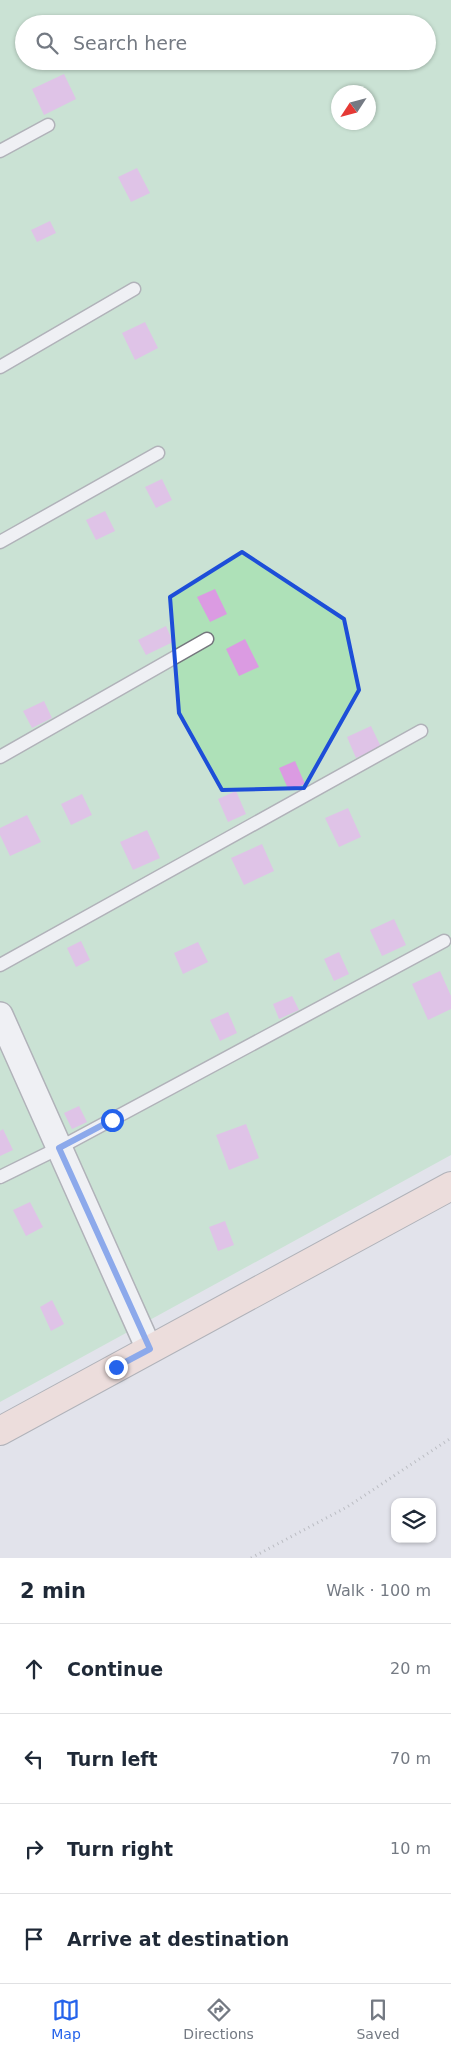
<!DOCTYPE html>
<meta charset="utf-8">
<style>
:root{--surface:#fff;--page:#f6f6f7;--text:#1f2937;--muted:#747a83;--line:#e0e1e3;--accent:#2563eb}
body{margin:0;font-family:"DejaVu Sans",sans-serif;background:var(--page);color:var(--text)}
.controls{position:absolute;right:15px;bottom:15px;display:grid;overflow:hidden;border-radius:10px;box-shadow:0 1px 4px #0004}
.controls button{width:45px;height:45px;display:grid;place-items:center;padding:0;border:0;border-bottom:1px solid var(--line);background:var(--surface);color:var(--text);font:25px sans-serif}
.compass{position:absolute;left:331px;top:85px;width:45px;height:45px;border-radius:50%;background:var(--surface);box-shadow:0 1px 4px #0004;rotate:234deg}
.stop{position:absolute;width:15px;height:15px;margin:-11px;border:4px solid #2563eb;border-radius:50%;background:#fff}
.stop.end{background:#2563eb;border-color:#fff;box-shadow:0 1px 5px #0008}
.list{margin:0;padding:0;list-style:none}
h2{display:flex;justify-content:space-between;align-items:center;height:65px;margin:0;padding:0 20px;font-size:21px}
h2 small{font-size:16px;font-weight:400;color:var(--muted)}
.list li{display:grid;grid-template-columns:32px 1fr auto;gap:15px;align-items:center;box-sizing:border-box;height:90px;padding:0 20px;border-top:1px solid var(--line)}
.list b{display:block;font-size:19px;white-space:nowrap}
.list em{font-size:16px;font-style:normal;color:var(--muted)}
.icon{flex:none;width:28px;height:28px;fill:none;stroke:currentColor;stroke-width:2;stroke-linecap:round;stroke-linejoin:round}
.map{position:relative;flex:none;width:451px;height:1558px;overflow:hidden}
.search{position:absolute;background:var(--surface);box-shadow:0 1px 4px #0004;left:15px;right:15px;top:15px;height:55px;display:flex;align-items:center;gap:12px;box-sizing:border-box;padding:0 18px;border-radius:28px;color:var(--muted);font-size:19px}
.sheet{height:425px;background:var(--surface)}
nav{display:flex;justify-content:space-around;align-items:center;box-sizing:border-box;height:70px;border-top:1px solid var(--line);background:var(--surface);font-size:14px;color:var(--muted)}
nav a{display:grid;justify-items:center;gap:2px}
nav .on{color:var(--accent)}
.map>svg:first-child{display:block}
</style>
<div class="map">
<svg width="451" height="1558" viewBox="0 0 451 1558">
<rect width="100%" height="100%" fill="#e2e3eb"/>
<path fill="#aee1b8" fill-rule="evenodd" d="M0 0H451V1155L0 1402ZM24 24H427V61H24ZM338 92H368V122H338Z"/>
<g fill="#db9be2">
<polygon points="64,74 76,99 44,115 32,89"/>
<polygon points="137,168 150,193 131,202 118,177"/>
<polygon points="50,221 56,233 37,242 31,230"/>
<polygon points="145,322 158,348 135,360 122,333"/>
<polygon points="162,479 172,500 156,508 145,487"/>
<polygon points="105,511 115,531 96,540 86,520"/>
<polygon points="215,589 227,614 210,622 197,597"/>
<polygon points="166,626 173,642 146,655 138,640"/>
<polygon points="245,639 259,667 239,676 226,649"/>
<polygon points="44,701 52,718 32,728 23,711"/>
<polygon points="371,726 381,747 356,758 347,737"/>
<polygon points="295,761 305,784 289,791 279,768"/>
<polygon points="236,791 246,814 228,822 218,799"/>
<polygon points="82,794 92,815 71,825 61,804"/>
<polygon points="348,808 361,837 339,847 325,818"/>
<polygon points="27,815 41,842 10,856 0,835 0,828"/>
<polygon points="147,830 160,858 133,870 120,842"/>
<polygon points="262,844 274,871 244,885 231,858"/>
<polygon points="394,919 406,945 382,956 370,930"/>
<polygon points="81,941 90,960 76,967 67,948"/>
<polygon points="198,942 208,962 183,974 174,953"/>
<polygon points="339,952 349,974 334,981 324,959"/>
<polygon points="440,971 451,996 451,1009 428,1020 412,984"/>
<polygon points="292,996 299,1010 279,1019 273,1004"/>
<polygon points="228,1012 237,1033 220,1041 210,1020"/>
<polygon points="79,1106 87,1122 72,1129 64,1113"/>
<polygon points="246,1124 259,1158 229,1170 216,1135"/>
<polygon points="3,1129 13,1150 0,1156 0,1131"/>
<polygon points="30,1202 43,1227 26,1236 13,1210"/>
<polygon points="225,1221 234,1245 218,1251 209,1227"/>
<polygon points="52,1300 64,1324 51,1331 40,1307"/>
</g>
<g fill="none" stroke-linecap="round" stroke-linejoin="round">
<g stroke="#75767d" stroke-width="15">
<g id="lane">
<polyline points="0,151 48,125"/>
<polyline points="0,367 134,289"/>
<polyline points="0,542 158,453"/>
<polyline points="0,757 207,639"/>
<polyline points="0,965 421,731"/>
<polyline points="0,1177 59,1148 444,941"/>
</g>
</g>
<g stroke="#75767d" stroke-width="28">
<polyline id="street" points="0,1015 149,1349"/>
</g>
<g stroke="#75767d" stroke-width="30">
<polyline id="secondary" points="0,1431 451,1186"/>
</g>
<polyline stroke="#8b8c92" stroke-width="3" stroke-dasharray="1 4" stroke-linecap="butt" points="251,1558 347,1507 451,1438"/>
<use href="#lane" stroke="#fff" stroke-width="12"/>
<use href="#street" stroke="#fff" stroke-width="25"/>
<use href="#secondary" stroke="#f8d6cb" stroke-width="28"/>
</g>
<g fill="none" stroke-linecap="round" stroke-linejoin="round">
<polyline stroke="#2563eb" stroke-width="6" points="112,1120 59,1148 150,1349 116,1367"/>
</g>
<path d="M0 0H451V1558H0ZM242 552 344 619 359 690 304 788 222 790 179 713 170 597Z" fill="#e2e3eb" fill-opacity=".55" fill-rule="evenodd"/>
<path fill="none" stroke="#1d4ed8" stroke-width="4" stroke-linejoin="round" d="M242 552 344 619 359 690 304 788 222 790 179 713 170 597Z"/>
</svg>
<div class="controls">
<button><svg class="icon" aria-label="layers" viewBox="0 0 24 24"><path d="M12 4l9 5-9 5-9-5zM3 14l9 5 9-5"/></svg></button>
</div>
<svg class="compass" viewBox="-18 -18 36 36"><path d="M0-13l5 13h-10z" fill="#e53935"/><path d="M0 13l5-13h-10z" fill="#747a83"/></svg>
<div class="stop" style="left:112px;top:1120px"></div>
<div class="stop end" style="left:116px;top:1367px"></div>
<div class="search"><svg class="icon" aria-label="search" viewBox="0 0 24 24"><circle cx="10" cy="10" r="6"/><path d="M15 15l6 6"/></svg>Search here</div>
</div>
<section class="sheet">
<h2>2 min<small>Walk · 100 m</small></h2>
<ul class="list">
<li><svg class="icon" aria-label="ahead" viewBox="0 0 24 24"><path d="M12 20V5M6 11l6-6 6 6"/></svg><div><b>Continue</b></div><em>20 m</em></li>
<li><svg class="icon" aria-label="left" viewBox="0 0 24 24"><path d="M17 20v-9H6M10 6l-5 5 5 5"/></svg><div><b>Turn left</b></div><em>70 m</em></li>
<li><svg class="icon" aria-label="right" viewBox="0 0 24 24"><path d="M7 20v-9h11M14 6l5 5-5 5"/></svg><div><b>Turn right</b></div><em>10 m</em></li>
<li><svg class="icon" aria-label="arrive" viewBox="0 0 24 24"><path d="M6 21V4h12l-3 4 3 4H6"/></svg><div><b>Arrive at destination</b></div></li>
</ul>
</section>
<nav>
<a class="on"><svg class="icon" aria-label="map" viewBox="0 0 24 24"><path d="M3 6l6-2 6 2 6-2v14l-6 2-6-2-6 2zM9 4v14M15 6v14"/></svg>Map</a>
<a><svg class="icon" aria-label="directions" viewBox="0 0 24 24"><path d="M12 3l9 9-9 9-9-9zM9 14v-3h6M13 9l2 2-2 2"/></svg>Directions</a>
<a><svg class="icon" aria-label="saved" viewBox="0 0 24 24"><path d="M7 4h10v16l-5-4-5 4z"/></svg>Saved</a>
</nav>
